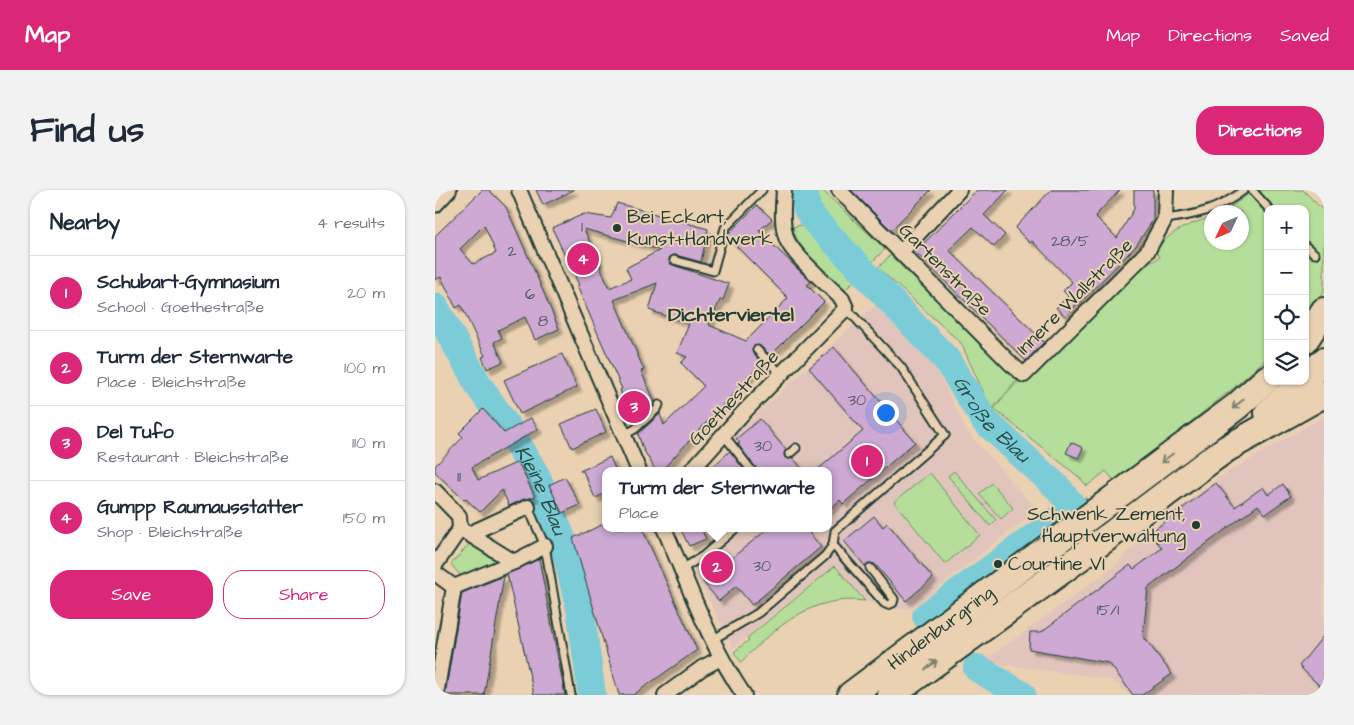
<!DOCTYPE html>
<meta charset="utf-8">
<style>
:root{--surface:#fff;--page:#f2f2f3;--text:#1f2937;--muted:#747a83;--line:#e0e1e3;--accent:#db2777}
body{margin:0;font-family:"Architects Daughter",sans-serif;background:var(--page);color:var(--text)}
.controls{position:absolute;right:15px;top:15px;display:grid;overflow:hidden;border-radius:10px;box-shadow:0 1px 4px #0004}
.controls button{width:45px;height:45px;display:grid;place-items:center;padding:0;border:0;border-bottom:1px solid var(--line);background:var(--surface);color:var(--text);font:25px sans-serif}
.compass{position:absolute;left:769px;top:15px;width:45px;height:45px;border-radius:50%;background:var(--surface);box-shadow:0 1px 4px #0004;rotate:226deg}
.you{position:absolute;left:450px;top:222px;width:18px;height:18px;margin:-12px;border:4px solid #fff;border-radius:50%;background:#1a73e8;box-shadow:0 0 0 8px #1a73e833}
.badge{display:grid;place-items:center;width:32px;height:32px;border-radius:50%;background:var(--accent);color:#fff;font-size:16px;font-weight:700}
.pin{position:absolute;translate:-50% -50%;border:2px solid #fff;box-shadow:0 1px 5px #0006}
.popup{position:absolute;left:167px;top:277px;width:230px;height:65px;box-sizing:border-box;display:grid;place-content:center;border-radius:10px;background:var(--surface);filter:drop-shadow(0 1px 4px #0005);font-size:16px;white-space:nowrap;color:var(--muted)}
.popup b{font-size:19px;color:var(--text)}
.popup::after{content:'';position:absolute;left:50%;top:100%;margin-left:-10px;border:10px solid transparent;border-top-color:var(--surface)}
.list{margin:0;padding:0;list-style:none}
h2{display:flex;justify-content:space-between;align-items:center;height:65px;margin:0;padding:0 20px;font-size:21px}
h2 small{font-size:16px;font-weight:400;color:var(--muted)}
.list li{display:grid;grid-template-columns:32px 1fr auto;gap:15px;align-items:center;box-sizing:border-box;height:75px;padding:0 20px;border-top:1px solid var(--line)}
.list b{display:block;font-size:19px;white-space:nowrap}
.list p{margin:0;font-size:16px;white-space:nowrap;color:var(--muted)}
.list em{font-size:16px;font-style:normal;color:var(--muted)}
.actions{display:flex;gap:10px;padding:15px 20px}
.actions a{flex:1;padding:11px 0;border:1px solid var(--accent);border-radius:20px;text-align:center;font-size:18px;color:var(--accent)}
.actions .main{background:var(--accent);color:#fff}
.icon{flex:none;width:28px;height:28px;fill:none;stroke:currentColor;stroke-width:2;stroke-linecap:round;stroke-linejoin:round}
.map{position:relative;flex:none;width:889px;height:505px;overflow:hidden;border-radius:20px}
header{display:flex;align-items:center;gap:30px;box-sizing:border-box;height:70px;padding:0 25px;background:var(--accent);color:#fff}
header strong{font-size:24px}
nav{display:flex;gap:28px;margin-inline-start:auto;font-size:18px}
.intro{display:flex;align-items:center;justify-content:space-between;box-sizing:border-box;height:120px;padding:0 30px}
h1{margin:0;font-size:35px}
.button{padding:12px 22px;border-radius:20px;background:var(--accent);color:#fff;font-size:18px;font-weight:700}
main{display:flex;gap:30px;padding:0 30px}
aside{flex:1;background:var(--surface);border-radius:20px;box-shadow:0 1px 4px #0004}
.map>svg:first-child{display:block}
</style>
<header>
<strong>Map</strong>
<nav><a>Map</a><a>Directions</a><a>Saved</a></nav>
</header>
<div class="intro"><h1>Find us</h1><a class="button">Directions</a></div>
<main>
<aside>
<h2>Nearby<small>4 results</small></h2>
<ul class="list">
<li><span class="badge">1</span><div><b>Schubart-Gymnasium</b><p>School · Goethestraße</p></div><em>20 m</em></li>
<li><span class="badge">2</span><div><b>Turm der Sternwarte</b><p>Place · Bleichstraße</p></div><em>100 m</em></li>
<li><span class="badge">3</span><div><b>Del Tufo</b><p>Restaurant · Bleichstraße</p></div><em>110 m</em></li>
<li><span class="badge">4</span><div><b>Gumpp Raumausstatter</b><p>Shop · Bleichstraße</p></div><em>150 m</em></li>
</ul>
<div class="actions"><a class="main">Save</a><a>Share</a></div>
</aside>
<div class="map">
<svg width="889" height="505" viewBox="0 0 889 505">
<defs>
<filter id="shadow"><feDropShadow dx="4.5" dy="4.5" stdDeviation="1" flood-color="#0004"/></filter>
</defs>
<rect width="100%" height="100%" fill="#ead1b2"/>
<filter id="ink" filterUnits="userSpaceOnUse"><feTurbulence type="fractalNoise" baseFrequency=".02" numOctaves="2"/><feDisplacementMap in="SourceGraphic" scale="10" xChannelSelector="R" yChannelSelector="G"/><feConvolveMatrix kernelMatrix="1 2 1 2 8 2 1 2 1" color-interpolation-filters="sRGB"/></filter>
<g filter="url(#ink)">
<g fill="#e1c5bc">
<polygon points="442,113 494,166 533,243 602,320 476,419 453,418 430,411 400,375 298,458 254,370 272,357 276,338 393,338 393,281 314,281 291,253"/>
<polygon points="889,226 889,505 696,505 675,489 548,472 681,375 708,345 785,287"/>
</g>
<g fill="#b5de9a" stroke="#6a8e67">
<path d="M382 0H387L450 59 437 72C415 52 391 33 378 5Z"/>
<path d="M819 0H868L889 21V102L870 127V19H833V167L801 196 680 292 671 281 652 296 644 287 559 219 584 190 588 193 696 85 725 67 720 61C736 40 753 35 776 27V52H806V22H789Z"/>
<path d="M366 35 421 89 410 100C393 83 362 61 358 37Z"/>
<polygon points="455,65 583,189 558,218 551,208 526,153 443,78"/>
<polygon points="519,281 561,330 555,336 513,286"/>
<polygon points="495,283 545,345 510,374 459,312"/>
<polygon points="557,293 578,318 566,329 544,304"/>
<polygon points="37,351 64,369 29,390 16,374"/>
<path d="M400 376 430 411C377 404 341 437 306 472L299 462 314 450 312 448Z"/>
</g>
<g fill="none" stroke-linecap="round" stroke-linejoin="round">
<polyline stroke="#579396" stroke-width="4.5" points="639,318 650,310"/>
<g stroke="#7cccd8" stroke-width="28">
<path id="s1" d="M369 0 372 19 381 32 511 169 550 231 622 297 639 318 491 426"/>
<path id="s2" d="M0 117 44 196 75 241 102 287 128 351 145 418 157 505"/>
<polyline points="542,478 587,505"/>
</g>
</g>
<g fill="#cda9d3" stroke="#1f3d34" fill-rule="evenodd" filter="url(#shadow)">
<path d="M47 0H54L71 17 100 82 124 139 100 150 90 127 63 140 67 148 59 152 68 172 52 179 47 167 50 166 26 115 21 118 6 87 0 90V46ZM49 35 61 63 38 74 25 59Z"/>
<polygon points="101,0 139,0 108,15"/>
<polygon points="416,0 496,0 456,40"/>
<polygon points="542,0 573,0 549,25 570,45 559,57 538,37 514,60 609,152 591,171 480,62"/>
<polygon points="616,0 685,0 660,26 682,48 699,19 699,0 718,0 718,30 701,56 643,115 642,114 630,126 621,118 633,106 628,101 637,92 597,51 595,53 580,38"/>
<path d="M182 13 273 39 266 72 240 65 235 67 234 71 238 75 294 94 288 110H285L274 135 311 151 353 108 293 48 294 43 322 15 337 29 324 41 376 92 372 95 389 112 337 164 335 165 324 155 318 157 317 162 327 173 226 281H221L208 259 203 244 225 224 229 235 269 196 246 173 252 167 242 163 254 134 214 120 222 93 179 110 209 180 206 181 220 212 198 233 185 200 187 199 142 96 144 95 117 38 149 24 176 28ZM149 39 225 60 191 78 196 89 174 98 165 77 166 76Z"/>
<polygon points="399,157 480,252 408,314 405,310 393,321 393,281 381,281 428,241 374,178"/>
<polygon points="127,164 142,197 85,224 69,190"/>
<polygon points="48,219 69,243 96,228 103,239 37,277 43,290 83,272 100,307 89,309 74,316 67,300 45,322 31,309 29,310 0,282 0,276 28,247 24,243"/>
<polygon points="161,219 171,242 137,258 126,234"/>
<polygon points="325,229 351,260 349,264 350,268 354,269 358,268 369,281 322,281 303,254 305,253 301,249"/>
<polygon points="636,252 648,258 643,268 631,263"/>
<polygon points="295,261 310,281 273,281"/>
<polygon points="175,267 181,281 171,281 171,303 160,308 148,281 145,281"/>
<polygon points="130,287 145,315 127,323 114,295"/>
<polygon points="781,293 800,317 828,297 833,305 848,294 856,306 830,324 823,315 713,398 708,446 737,484 707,505 698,505 674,473 594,459 595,442 606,442 695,375 699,379 727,358 715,343"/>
<polygon points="439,326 448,337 452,333 498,388 471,411 440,374 434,373 430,376 409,351"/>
<polygon points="171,333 171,338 207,338 262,460 198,505 184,505 138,348"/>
<polygon points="245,338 266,338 271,349 254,356"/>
<polygon points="334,338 370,338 386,357 317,415 301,396 284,411 268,392 278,384 272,377 283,367 289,374"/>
<polygon points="104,369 130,505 99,505 72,384"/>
<polygon points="69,386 49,505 10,505 27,403"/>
<polygon points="889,445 889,500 864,476"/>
</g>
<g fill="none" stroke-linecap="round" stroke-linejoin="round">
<g stroke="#1f3d34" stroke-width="11">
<g id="lane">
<polyline points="817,0 834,19"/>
<path d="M730 29C762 25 783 20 809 0"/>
<polyline points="870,56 880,64"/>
<polyline points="239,70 278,81 290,38 327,0"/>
<polyline points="322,160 346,184"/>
<polyline points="288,244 317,281"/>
<polyline points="189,245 200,239 222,219 224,215"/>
<polyline points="354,264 361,258"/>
<polyline points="93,317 110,356 136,505"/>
<polyline points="398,355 449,413 453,415 458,413 459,409 435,378"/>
<polyline points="247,379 268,366 301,338"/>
<polyline points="277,450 323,423 390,366 398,355 400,341 510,245 466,177 411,118"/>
</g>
</g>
<g stroke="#1f3d34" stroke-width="18">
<g id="street">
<polyline points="84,0 204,281"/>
<polyline points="404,0 576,174 589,185 712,62 730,29 731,0"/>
<polyline points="0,15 14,0"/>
<polyline points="466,62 524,0"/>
<path d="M256 281 307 224 411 118 407 109C394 96 358 65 352 50 346 35 348 16 349 0"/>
<polyline points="0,301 24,326 25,339 0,375"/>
<path d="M229 338C254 395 274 454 309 505"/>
<polyline points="25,339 34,344 93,317"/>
<polyline points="34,344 79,372"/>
<polyline points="0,383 19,397 1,505"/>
<polyline points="19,397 79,372 110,356"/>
<polyline points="230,505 267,478 286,468"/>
</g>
</g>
<g stroke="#1f3d34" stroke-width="30">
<g id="highway">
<polyline points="870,150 889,121"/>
<polyline points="870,190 889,171"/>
<polyline points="833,223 868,191"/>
<path id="s3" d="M416 505 802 216 833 188"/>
<polyline points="456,505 677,344 777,269 791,259 889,204"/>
</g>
</g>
<use href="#lane" stroke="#ead1b2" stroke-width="7"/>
<use href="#street" stroke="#ead1b2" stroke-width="14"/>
<use href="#highway" stroke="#ead1b2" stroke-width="26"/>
</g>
<defs><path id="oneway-shaft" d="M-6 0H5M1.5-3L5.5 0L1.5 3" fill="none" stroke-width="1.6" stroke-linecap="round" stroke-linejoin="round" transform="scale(1.25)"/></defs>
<g stroke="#7a806d">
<use href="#oneway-shaft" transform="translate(803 214) rotate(140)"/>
<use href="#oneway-shaft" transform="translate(732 268) rotate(143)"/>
<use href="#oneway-shaft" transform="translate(496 475) rotate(-36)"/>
</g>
</g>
<g fill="#1f3d34" stroke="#ead1b2" stroke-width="2">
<circle cx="182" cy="38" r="5"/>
<circle cx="761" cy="335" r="5"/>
<circle cx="563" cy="374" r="5"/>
</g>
<g text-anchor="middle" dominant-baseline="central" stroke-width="4" stroke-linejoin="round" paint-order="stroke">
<g font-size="16" fill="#4a585c">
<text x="147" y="37">1</text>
<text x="635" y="51">28/5</text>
<text x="77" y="61">2</text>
<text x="95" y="104">6</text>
<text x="108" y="131">8</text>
<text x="422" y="210">30</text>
<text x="328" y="256">30</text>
<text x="24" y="287">11</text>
<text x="327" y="376">30</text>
<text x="673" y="420">15/1</text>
</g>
<g font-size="19" fill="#1f3d34" stroke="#ead1b2" text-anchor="start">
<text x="192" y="27">Bei Eckart,<tspan x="192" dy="22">Kunst+Handwerk</tspan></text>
<text x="751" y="324" text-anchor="end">Schwenk Zement,<tspan x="751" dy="22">Hauptverwaltung</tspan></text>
<text x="573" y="374">Courtine VI</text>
</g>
<g font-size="19" fill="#1f3d34" stroke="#ead1b2">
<text transform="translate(510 80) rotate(45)">Gartenstraße</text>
<text transform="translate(640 107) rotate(-45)">Innere Wallstraße</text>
<text transform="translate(299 208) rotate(-47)">Goethestraße</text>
<text stroke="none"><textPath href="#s3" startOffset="112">Hindenburgring</textPath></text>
</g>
<g font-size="20" font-weight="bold" fill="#1f3d34" stroke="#ead1b2">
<text x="296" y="125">Dichterviertel</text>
</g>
<g font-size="20" font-style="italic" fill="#284b44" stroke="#ead1b2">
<text stroke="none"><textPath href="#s1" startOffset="300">Große Blau</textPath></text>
<text stroke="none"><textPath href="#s2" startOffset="212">Kleine Blau</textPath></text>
</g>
</g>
</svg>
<div class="controls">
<button>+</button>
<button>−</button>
<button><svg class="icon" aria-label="locate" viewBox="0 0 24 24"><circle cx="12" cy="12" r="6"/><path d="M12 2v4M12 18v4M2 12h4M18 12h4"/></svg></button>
<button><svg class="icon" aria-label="layers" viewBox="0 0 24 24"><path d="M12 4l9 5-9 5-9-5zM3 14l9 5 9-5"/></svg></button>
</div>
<svg class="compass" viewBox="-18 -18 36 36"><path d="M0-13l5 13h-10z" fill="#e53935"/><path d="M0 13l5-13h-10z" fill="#747a83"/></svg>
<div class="you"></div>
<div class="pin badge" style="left:432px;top:271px">1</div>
<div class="pin badge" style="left:282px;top:377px">2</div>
<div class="popup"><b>Turm der Sternwarte</b>Place</div>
<div class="pin badge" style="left:199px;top:217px">3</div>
<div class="pin badge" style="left:148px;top:69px">4</div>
</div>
</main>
